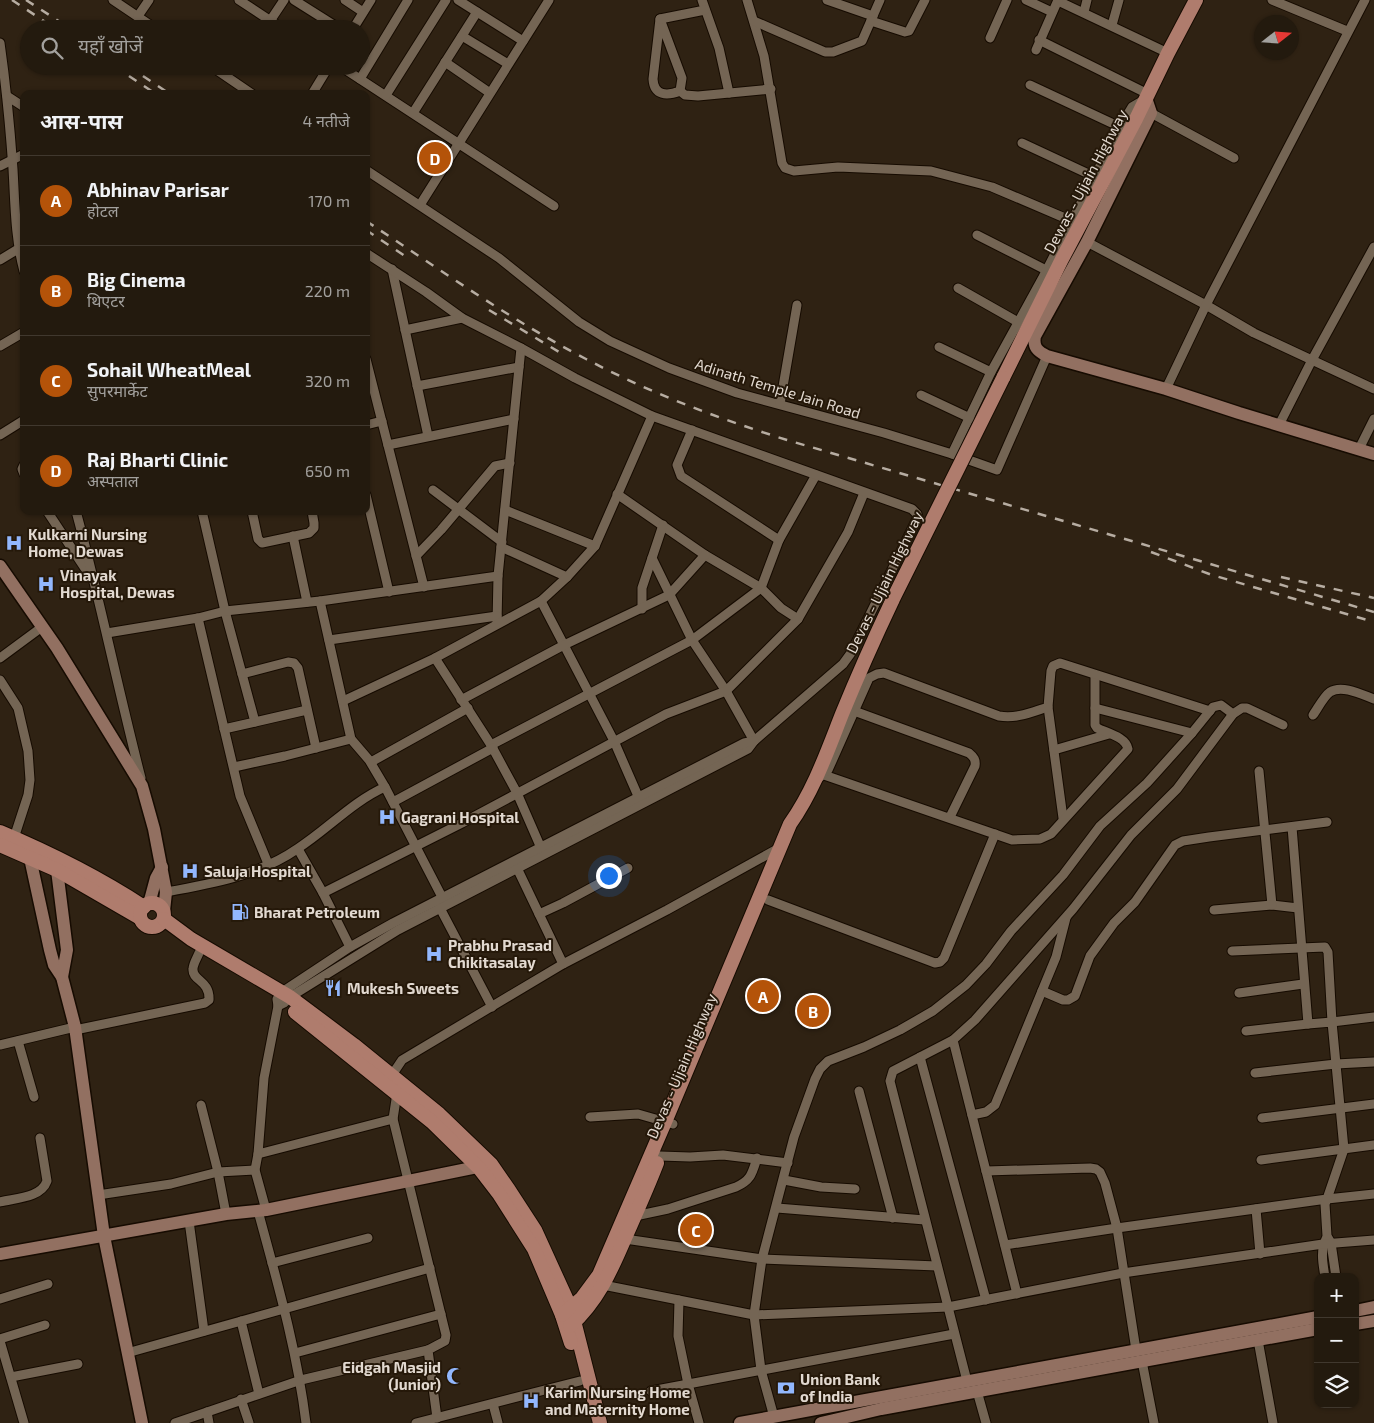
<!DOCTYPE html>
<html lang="hi">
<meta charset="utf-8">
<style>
:root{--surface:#231a0e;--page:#2f271c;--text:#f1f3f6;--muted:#a3a19e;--line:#40382e;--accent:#b45309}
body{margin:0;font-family:"Exo 2","Noto Sans Devanagari",sans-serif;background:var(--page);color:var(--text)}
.controls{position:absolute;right:15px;bottom:15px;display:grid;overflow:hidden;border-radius:10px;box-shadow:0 1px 4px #0004}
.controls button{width:45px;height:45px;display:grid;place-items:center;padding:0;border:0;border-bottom:1px solid var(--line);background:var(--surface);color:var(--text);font:25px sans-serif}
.compass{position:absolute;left:1254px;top:15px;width:45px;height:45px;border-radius:50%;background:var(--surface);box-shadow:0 1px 4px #0004;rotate:73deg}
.you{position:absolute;left:608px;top:875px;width:18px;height:18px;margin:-12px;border:4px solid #fff;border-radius:50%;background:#1a73e8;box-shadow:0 0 0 8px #1a73e833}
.badge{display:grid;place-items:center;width:32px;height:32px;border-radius:50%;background:var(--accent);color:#fff;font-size:16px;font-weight:700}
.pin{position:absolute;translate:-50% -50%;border:2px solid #fff;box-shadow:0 1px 5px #0006}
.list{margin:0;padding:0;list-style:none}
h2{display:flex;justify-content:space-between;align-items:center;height:65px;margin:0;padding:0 20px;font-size:21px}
h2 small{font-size:16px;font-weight:400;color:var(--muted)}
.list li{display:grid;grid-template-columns:32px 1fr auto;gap:15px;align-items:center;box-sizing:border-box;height:90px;padding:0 20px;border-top:1px solid var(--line)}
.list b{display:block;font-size:19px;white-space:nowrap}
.list p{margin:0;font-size:16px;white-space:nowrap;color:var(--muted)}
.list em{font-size:16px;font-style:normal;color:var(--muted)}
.icon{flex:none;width:28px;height:28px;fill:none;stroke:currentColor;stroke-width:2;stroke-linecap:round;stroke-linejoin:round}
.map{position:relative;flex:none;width:1374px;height:1423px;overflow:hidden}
.search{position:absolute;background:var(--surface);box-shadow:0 1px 4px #0004;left:20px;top:20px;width:350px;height:55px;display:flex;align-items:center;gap:12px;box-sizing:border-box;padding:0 18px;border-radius:28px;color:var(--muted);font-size:19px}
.panel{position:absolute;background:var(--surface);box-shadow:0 1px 4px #0004;left:20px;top:90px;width:350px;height:425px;border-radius:10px}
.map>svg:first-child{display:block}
</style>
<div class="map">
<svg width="1374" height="1423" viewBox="0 0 1374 1423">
<rect width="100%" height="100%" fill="#2f2213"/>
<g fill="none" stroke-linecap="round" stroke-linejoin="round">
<g stroke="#160b01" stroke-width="11">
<g id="street">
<polyline points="113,0 156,29"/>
<polyline points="239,0 283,29"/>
<polyline points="294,0 340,29"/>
<polyline points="345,0 363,12"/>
<polyline points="458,0 523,41"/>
<polyline points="702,0 719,48 729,93"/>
<polyline points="747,0 764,56 782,163 785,168 794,171 838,167 931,171 992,187 1072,221"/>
<polyline points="827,0 873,16"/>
<polyline points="1026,0 1052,12"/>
<polyline points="1272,0 1347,31"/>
<polyline points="1058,1 1168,53"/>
<polyline points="1084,12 1087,0"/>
<polyline points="138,16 149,0"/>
<path d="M660 19 682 78 680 91C667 96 654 96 653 79Z"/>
<polyline points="660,19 705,10"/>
<polyline points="270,21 284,0"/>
<polyline points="754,21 825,52 833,52 862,41 880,0"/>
<polyline points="871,21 905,32 909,31 925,0"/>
<polyline points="1112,25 1119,0"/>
<polyline points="353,29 371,0"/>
<polyline points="462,36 508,64"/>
<polyline points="990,38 1007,0"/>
<polyline points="1039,40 1148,94"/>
<path d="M0 43C6 85 10 127 13 169 15 203 15 238 24 271"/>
<polyline points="1036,50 1058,0"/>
<polyline points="445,62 490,93"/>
<polyline points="211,66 252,94"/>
<polyline points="340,66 554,206"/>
<polyline points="360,79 408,0"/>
<polyline points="1030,85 1120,127"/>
<polyline points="680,91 685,95 698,96 771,89"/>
<polyline points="312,94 329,66"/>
<polyline points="386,95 446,0"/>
<polyline points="7,96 24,107"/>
<polyline points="413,113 477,12"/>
<polyline points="1151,113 1234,158"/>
<polyline points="1022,143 1095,177"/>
<polyline points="0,166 24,154"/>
<polyline points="366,170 499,258 579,322 610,341 669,368 737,393 884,433 952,454 997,470 1047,356"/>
<polyline points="420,205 549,0"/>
<polyline points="977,235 1046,270"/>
<polyline points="1087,242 1206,305 1254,333 1374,389"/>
<polyline points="0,260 18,249"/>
<polyline points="392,269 428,436"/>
<polyline points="958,288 1018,322"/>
<polyline points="405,330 462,318"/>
<polyline points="0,346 24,332"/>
<polyline points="939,347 991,372"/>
<polyline points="366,359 424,587"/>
<polyline points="417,386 519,367"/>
<polyline points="1166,389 1206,305 1365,0"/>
<polyline points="921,395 970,418"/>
<polyline points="780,404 797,305"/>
<polyline points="366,425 382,421"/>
<polyline points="1279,425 1312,360 1374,247"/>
<polyline points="692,430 677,465 681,476 779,540"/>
<polyline points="0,435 24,420"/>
<polyline points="388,445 514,419"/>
<polyline points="1359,449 1374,419"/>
<polyline points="952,454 991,372 1042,279 1120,127 1132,107 1144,100"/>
<polyline points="24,465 22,469 24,474"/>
<polyline points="433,490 502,542"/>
<polyline points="617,494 705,555 761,588 781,608 798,619"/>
<polyline points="366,495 389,592"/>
<polyline points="505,510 595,546"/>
<polyline points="47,511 90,576"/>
<path d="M76 511C100 600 118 689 141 778"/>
<polyline points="202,511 225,611 255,722 224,729"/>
<polyline points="252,511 258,539 262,543 309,533 314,528 314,523 312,511"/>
<polyline points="293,536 307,602"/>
<polyline points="501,547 567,577"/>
<polyline points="416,556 441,530 495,466 510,463"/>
<polyline points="652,558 692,640 726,691 754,741"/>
<polyline points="320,601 351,739 369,760 385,787 442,897"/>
<polyline points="541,601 614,741 638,796"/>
<polyline points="642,609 642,588 663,525"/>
<polyline points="198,618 240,796 269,866"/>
<polyline points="497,623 498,576 521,348"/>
<polyline points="107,633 198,618 225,611 320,601 498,576"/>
<polyline points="329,640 497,616"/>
<polyline points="0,658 42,627"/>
<polyline points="435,658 491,745 517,793 541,848"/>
<polyline points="242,674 288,662 294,663 298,668 316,748"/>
<polyline points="0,680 18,708 28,751 30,780 28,795 14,838"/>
<polyline points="461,700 564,645 669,595 705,555"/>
<polyline points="343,701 435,658 541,601 567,577 595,546 652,416"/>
<polyline points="1048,707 1063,818"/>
<polyline points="1095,708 1192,733"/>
<path d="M854 711 969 753C974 757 976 760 975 766L950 817"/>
<path d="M1313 715C1318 708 1324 696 1330 692 1342 684 1363 695 1374 699"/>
<polyline points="255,722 307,710"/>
<polyline points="491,745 692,640 761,588 779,540 816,475"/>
<polyline points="1054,750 1109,734"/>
<polyline points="371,762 468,708"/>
<polyline points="234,767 285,756 351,739"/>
<polyline points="1259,771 1272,905 1298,908"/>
<path d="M824 775 1012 840 1040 839 1051 834 1128 749C1126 737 1107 733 1097 728L1095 725V675"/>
<path d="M819 778 828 770 869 678 877 674 884 673 999 716C1017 719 1032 712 1048 707L1051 671 1053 666 1060 663 1210 711"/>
<polyline points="393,802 493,748"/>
<polyline points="298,849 323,893 350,947"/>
<polyline points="517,868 563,964"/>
<path d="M166 892C211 884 260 875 297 849 328 829 352 802 385 787"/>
<polyline points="323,893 462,823 666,714 726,691 798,619 848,532 864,493"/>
<polyline points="768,900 935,963 940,962 944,958 995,834"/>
<polyline points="440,908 492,1007"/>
<polyline points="1214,910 1272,905"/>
<polyline points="539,914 563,903 628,868"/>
<polyline points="1232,951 1325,947 1328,952 1332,1022 1374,1017"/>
<polyline points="1042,991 1063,1000 1068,1000 1075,996 1090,956 1114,923 1135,902 1175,845 1183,841 1209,837 1327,822"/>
<polyline points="1239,993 1303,984"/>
<polyline points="278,1006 284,1003 290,997 398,930 748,749 754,741 843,664 851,653 918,517 917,514 912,509 652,416 575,378 521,348 462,318 426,292 366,253"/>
<path d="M75 1030 205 1003 209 1000C210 980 192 981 193 969 193 964 197 958 199 953"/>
<polyline points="1246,1031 1308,1024"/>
<polyline points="953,1040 1017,1294"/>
<polyline points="18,1041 34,1097"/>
<polyline points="0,1045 75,1027"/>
<polyline points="920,1057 986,1300"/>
<polyline points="1255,1073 1336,1064 1374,1062"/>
<polyline points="392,1075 402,1060 563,964 667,910 781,847"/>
<polyline points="859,1091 893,1218"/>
<polyline points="397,1093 393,1119 446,1335 445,1341 428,1350 437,1418"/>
<polyline points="201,1105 218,1172 226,1214"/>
<polyline points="972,1115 986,1112 995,1105 1056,957 1066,918"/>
<polyline points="590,1117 638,1114 673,1124"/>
<polyline points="1262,1118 1374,1104"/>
<polyline points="258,1154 393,1119"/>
<polyline points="660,1156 690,1157 723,1155 788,1163"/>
<polyline points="1261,1160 1374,1145"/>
<polyline points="986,1171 1090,1168 1096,1169 1100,1172 1105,1183 1117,1228 1136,1350"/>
<polyline points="784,1180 821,1187 855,1189"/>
<polyline points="98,1195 171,1184 218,1172 255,1170"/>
<path d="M0 1202C16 1198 41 1198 47 1181L40 1138"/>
<polyline points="777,1208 925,1220"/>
<polyline points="1256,1209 1260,1254"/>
<polyline points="266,1210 255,1170 258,1154 264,1078 278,1006 277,999 282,992 350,947 393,923 744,743 754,741"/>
<path d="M258 1211C277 1281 297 1350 306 1423"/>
<path d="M635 1216 668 1209 736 1187C751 1180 752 1174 757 1158"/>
<polyline points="189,1221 204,1331"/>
<polyline points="625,1239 762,1259 937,1266"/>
<polyline points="1005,1245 1117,1228 1327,1199 1344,1149 1332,1022 1308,1024 1292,827"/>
<polyline points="272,1263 368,1238"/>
<path d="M1325 1277C1323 1264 1320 1251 1326 1239"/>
<polyline points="1336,1277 1331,1243 1327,1236 1325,1204 1327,1199 1374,1194"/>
<polyline points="603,1285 754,1315 948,1307 1123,1273 1323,1244 1374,1240"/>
<polyline points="0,1299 48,1284"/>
<polyline points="679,1300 678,1336 688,1384 699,1423"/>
<polyline points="241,1321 259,1394"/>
<polyline points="0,1339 45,1325"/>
<polyline points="1258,1340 1273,1423"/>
<polyline points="0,1341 24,1423"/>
<polyline points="127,1353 430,1268"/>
<polyline points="295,1353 441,1314"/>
<polyline points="1142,1361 1154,1423"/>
<polyline points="11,1377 78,1364"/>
<polyline points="967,1381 890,1081 893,1071 953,1040 975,1020 1073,909 1131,835 1177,789 1233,714 1242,708 1247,708 1283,725"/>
<polyline points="651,1391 954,1334"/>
<polyline points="977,1391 986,1423"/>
<polyline points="241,1399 249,1423"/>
<polyline points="493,1404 498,1423"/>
<polyline points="207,1412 209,1423"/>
<polyline points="774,1417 761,1370 754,1315 762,1259 794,1137 815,1079 820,1069 828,1061 864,1047 900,1030 933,1011 966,985 986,964 1011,931 1063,875 1100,826 1147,783 1192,733 1213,707 1221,705 1233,714"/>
<polyline points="175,1423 301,1380 428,1350"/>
<polyline points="416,1423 580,1381"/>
</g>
</g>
<g stroke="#160b01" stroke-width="15">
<g id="secondary">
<path d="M1146 98 1151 113 1087 242 1035 336C1033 347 1037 351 1047 356L1166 389 1239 413 1374 454"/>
<polyline points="0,566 57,648 142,786 154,829 166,892 164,911"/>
<polyline points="30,858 50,950 54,965 62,977 75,1027 104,1236 142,1423"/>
<polyline points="57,870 67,950 62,977"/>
<polyline points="149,904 156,878 162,867"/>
<polyline points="0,1254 226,1214 266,1210 487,1165"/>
<polyline points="1355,1311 1374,1307"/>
<polyline points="1355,1324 1374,1321"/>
<polyline points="740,1423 1318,1317"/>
<polyline points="821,1423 881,1409 1318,1329"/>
</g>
</g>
<g stroke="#160b01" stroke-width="16">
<g id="primary">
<polyline points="1003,378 1062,259 1136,119 1168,53 1196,0"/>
<path d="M0 832C50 853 98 877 144 907"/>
<polyline points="0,845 57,870 140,918"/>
<circle cx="152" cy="915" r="12"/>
<polyline points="164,919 191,939 290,997 354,1045 439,1114 491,1164 509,1190 535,1230 571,1309 600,1423"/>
<polyline points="295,1012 432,1122 479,1168 499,1194 534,1249 562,1315 571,1343"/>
<path d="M562 1315 582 1298 599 1275 665 1122 790 824C814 790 827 752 842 714 858 675 875 637 893 599"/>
<path d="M570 1326C597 1302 611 1271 625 1238 636 1213 647 1189 657 1163"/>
</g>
</g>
<use href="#street" stroke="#746554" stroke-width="9"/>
<use href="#secondary" stroke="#927061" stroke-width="12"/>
<use href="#primary" stroke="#af7c6d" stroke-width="14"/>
<g stroke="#b7ada2" stroke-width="2.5" stroke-dasharray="9 9" stroke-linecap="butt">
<polyline points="12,0 56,29"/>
<polyline points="26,0 71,29"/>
<polyline points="114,66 156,94"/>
<polyline points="128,66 170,94"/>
<path d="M366 221C438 268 509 319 586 359 650 393 717 418 787 440L1374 612"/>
<polyline points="366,230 405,256"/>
<polyline points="489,310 564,355"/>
<polyline points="1151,552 1212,575 1374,622"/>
<polyline points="1281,577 1374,598"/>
</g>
<g stroke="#160b01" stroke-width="16" stroke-linecap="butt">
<polyline id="primary-bridge" points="893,599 1003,378"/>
</g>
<use href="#primary-bridge" stroke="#af7c6d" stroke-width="14"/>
</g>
<defs>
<g id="hospital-bare" transform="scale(1.35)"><path d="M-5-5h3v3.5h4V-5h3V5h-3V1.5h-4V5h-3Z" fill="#92b7fd" stroke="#251809" stroke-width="2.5" paint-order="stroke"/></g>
<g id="fuel-bare" transform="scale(1.35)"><path d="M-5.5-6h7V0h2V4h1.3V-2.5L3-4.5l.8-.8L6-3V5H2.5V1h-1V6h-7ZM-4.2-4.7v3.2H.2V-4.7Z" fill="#92b7fd" stroke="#251809" stroke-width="2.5" paint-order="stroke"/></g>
<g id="restaurant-bare" transform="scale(1.35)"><path d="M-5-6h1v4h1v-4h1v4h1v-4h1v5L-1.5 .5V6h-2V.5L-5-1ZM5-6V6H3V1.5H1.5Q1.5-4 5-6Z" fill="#92b7fd" stroke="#251809" stroke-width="2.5" paint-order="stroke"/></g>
<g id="mosque-bare" transform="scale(1.35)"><path d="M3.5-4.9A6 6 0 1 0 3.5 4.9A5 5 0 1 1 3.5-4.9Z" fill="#92b7fd" stroke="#251809" stroke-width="2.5" paint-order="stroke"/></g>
<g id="bank-bare" transform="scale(1.35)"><path d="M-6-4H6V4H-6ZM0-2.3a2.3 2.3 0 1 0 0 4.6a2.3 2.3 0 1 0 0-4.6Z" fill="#92b7fd" stroke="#251809" stroke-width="2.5" paint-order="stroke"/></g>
</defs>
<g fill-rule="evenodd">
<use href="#hospital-bare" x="14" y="543"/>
<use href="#hospital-bare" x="46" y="584"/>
<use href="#hospital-bare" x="387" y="817"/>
<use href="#hospital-bare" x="190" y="871"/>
<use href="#fuel-bare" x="240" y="912"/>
<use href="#hospital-bare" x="434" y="954"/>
<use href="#restaurant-bare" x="333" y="988"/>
<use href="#mosque-bare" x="455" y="1376"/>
<use href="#bank-bare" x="786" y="1388"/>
<use href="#hospital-bare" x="531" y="1401"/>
</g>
<g text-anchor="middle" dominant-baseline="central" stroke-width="4" stroke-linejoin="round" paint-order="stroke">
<g font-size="15" fill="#e2d9d0" stroke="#251809">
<text transform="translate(1085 181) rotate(-62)">Dewas - Ujjain Highway</text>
<text transform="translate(778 388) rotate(17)">Adinath Temple Jain Road</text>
<text transform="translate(884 582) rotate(-64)">Devas - Ujjain Highway</text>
<text transform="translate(681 1066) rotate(-67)">Devas - Ujjain Highway</text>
</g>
<g font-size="15" font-weight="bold" fill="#e2d9d0" stroke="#251809" text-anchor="start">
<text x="28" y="534">Kulkarni Nursing<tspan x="28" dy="17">Home, Dewas</tspan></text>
<text x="60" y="575">Vinayak<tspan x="60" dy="17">Hospital, Dewas</tspan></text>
<text x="401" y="817">Gagrani Hospital</text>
<text x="204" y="871">Saluja Hospital</text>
<text x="254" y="912">Bharat Petroleum</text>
<text x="448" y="945">Prabhu Prasad<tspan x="448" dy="17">Chikitasalay</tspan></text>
<text x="347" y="988">Mukesh Sweets</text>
<text x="441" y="1367" text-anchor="end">Eidgah Masjid<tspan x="441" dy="17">(Junior)</tspan></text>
<text x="800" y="1379">Union Bank<tspan x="800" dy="17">of India</tspan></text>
<text x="545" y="1392">Karim Nursing Home<tspan x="545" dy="17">and Maternity Home</tspan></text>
</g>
</g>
</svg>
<div class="controls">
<button>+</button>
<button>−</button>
<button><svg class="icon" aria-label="layers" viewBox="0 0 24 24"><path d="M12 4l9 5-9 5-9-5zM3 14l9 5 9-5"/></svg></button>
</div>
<svg class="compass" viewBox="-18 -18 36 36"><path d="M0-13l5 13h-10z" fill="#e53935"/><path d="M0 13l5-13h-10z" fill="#a3a19e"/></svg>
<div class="you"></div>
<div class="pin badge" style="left:763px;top:996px">A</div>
<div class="pin badge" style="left:813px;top:1011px">B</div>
<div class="pin badge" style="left:696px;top:1230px">C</div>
<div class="pin badge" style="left:435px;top:158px">D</div>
<div class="search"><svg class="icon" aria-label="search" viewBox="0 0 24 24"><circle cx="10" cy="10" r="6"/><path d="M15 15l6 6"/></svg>यहाँ खोजें</div>
<section class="panel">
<h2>आस-पास<small>4 नतीजे</small></h2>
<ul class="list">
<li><span class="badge">A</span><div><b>Abhinav Parisar</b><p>होटल</p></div><em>170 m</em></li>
<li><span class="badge">B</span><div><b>Big Cinema</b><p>थिएटर</p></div><em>220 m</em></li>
<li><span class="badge">C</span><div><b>Sohail WheatMeal</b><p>सुपरमार्केट</p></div><em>320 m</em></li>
<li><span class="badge">D</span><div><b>Raj Bharti Clinic</b><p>अस्पताल</p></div><em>650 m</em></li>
</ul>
</section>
</div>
